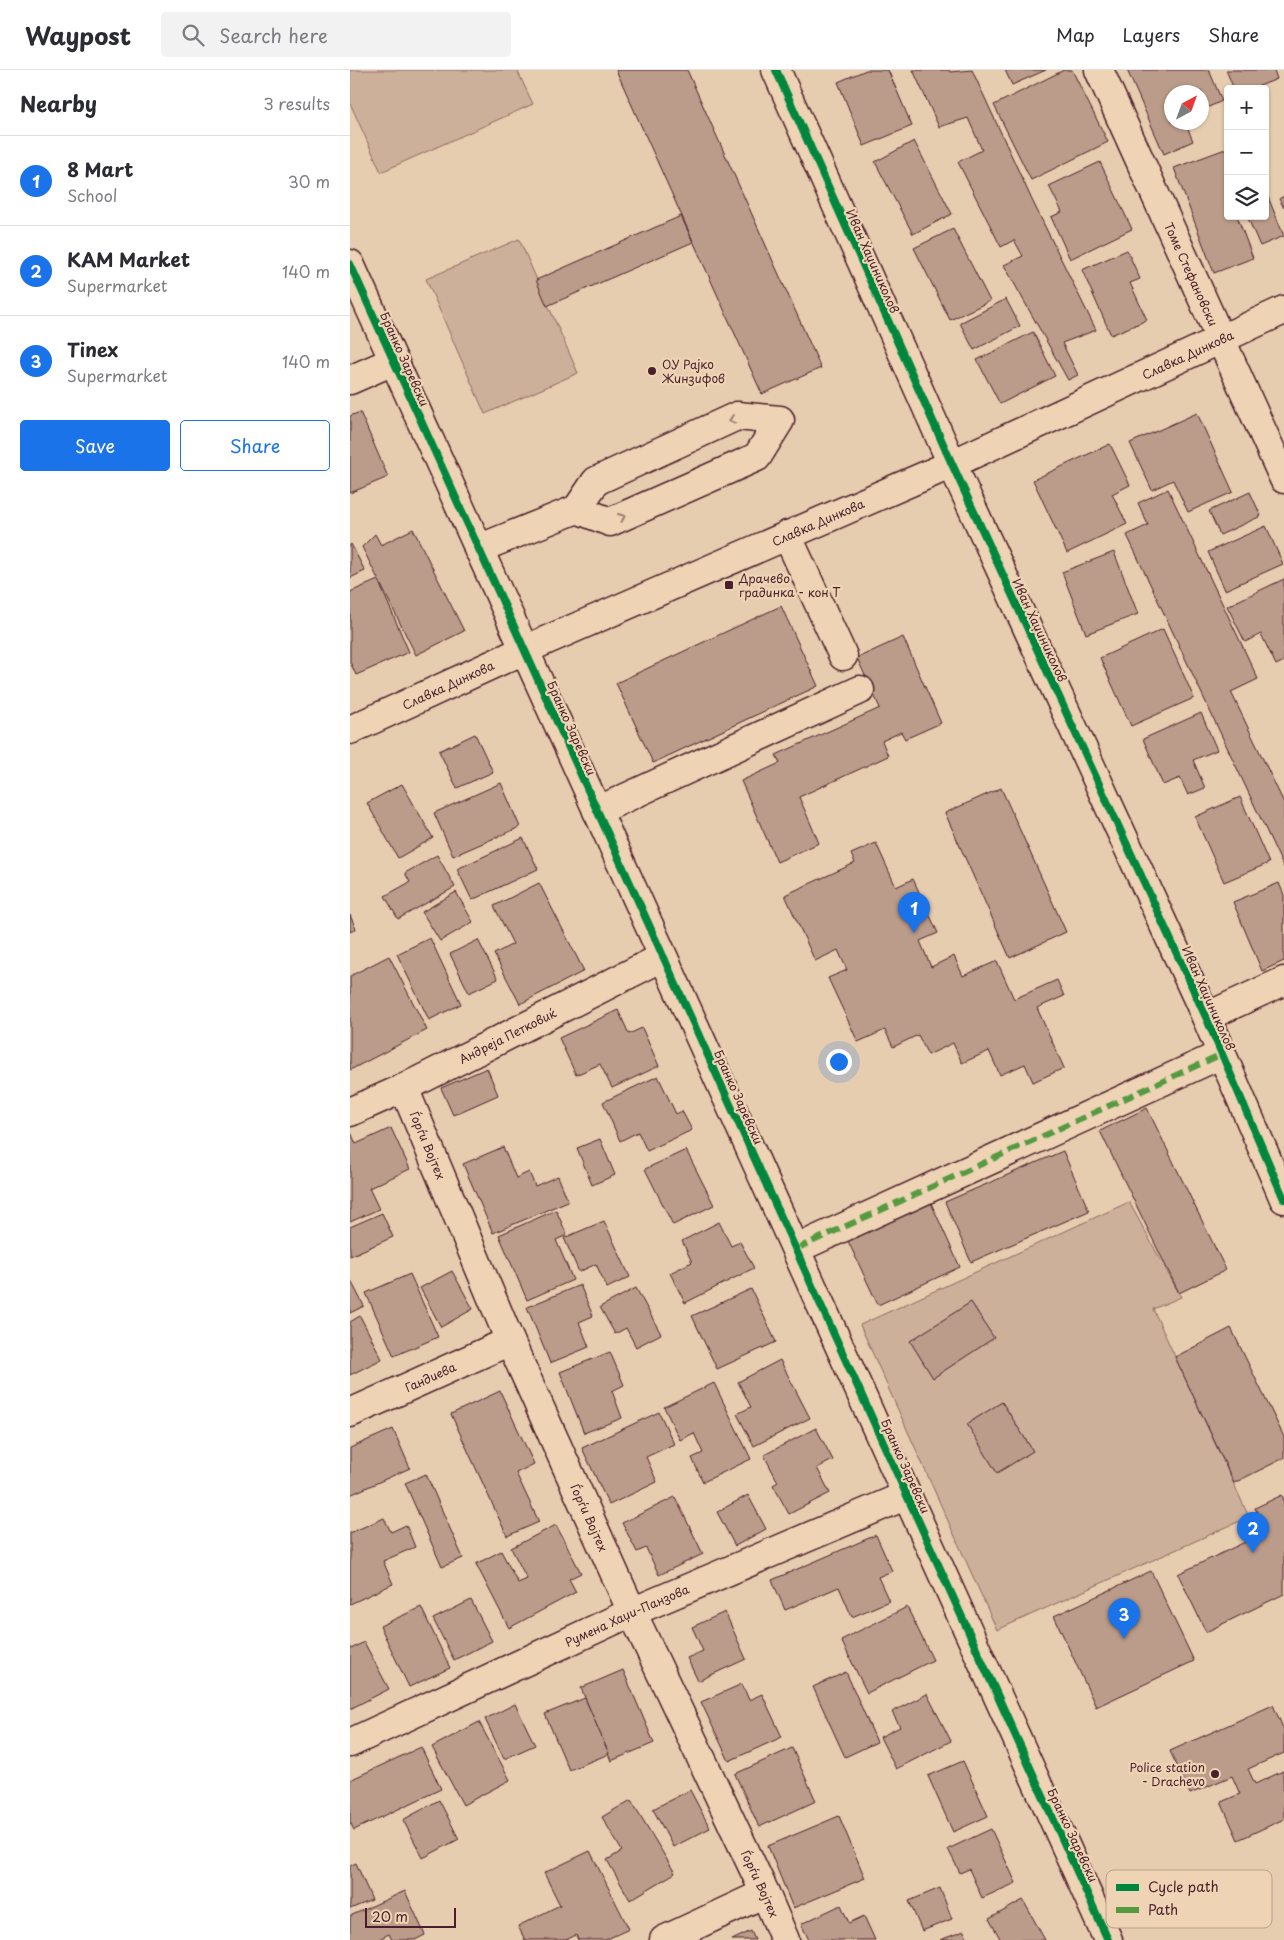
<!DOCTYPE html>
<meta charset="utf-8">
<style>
:root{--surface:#fff;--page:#f2f2f3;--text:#2b2b33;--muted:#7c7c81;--line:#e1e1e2;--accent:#1a73e8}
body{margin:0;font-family:"Playpen Sans",sans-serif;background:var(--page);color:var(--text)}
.controls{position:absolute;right:15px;top:15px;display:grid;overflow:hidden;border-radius:5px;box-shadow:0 1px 4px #0004}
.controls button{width:45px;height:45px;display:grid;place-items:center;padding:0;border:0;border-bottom:1px solid var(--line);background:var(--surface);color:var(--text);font:25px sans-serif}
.compass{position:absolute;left:814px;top:15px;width:45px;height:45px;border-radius:50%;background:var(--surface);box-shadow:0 1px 4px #0004;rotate:41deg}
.scale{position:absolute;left:15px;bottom:12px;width:91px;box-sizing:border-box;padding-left:5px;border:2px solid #4a1f2b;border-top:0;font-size:14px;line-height:18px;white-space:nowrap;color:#4a1f2b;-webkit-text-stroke:4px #eed4b5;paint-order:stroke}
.you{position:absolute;left:488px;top:991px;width:18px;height:18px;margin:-12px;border:4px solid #fff;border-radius:50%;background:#1a73e8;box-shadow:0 0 0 8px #1a73e833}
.badge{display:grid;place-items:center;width:32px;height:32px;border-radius:50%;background:var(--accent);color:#fff;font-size:16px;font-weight:700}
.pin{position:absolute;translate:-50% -41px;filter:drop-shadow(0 1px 2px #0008)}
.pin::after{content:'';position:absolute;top:26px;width:18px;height:15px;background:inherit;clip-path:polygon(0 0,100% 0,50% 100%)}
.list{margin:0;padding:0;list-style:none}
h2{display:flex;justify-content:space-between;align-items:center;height:65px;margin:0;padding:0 20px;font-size:21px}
h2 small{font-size:16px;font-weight:400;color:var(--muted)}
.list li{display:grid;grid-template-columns:32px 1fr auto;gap:15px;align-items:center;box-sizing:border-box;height:90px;padding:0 20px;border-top:1px solid var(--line)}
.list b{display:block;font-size:19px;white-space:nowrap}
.list p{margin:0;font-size:16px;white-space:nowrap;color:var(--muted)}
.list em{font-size:16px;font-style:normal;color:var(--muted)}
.actions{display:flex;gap:10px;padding:15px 20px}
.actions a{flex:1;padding:11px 0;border:1px solid var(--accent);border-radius:5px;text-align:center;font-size:18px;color:var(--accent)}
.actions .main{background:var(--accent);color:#fff}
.icon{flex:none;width:28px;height:28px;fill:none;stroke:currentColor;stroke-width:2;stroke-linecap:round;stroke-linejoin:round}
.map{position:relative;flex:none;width:934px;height:1870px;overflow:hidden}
header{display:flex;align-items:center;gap:30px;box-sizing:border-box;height:70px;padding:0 25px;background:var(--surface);border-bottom:1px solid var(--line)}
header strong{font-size:24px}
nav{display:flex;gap:28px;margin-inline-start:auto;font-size:18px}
.search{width:350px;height:45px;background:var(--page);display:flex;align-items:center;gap:12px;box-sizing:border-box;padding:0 18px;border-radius:5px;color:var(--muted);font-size:19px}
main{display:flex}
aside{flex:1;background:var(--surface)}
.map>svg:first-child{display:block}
</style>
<header>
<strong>Waypost</strong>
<div class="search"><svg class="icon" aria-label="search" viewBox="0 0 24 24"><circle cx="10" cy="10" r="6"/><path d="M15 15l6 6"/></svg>Search here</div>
<nav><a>Map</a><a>Layers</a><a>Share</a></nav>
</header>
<main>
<aside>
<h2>Nearby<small>3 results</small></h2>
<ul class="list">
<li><span class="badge">1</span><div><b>8 Mart</b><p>School</p></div><em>30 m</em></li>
<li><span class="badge">2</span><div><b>KAM Market</b><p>Supermarket</p></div><em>140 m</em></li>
<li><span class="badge">3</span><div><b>Tinex</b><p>Supermarket</p></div><em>140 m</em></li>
</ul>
<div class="actions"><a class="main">Save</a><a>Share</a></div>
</aside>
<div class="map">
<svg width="934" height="1870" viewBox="0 0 934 1870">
<rect width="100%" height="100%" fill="#e7cdaf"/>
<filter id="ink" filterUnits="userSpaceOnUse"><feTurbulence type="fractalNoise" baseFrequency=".02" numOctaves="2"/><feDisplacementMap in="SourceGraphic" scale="10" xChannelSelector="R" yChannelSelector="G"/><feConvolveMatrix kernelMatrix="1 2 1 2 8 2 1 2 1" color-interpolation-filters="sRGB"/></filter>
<g filter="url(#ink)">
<g fill="#cdb09a" stroke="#8c6862">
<polygon points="0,0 167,0 183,34 31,102 0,33"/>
<polygon points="169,169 228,303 135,344 76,209"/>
<polygon points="779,1132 831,1227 803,1239 899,1447 647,1560 510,1255"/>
</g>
<g fill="#bb9c8a" stroke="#4a1f2b">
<polygon points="266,0 337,0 471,298 412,324"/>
<polygon points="516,0 538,0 562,56 514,76 488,12"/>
<polygon points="563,0 599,0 600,2 622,0 682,130 746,260 712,273 728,305 718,310 654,195 673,186 664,170 651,177 608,92 632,80 618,48 589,57"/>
<polygon points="655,0 696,0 662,15"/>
<polygon points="714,0 722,0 758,72 681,110 644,35"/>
<polygon points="777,0 859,0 872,31 852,40 852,22 822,22 822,52 835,52 843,71 814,84"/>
<polygon points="876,0 924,0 927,9 902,19 884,19"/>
<polygon points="564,71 602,144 563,164 525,92"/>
<polygon points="878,78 878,110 874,111 878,122 878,146 887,146 903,188 864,203 824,98"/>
<polygon points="750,92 782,159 720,189 701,147 712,142 699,116"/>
<polygon points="934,126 934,138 929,129"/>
<polygon points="918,127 934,166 910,176 897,146 915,146 915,128"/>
<polygon points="331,146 343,172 197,236 186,210"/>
<polygon points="603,159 640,231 600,250 564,178"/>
<polygon points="777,180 790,209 780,213 797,250 761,265 732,200"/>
<polygon points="656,229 670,256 624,280 610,253"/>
<polygon points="683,262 705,306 650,334 627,290"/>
<polygon points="10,342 38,407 0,423 0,346"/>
<polygon points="847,343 883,422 838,442 823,410 802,420 780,373"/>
<polygon points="760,374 780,415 762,424 777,454 717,483 683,410"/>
<polygon points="818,419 908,609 881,622 934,733 934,798 777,465 798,455 788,433"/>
<polygon points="900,422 911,446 870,465 859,441"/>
<polygon points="916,456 933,494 875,520 858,482"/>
<polygon points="63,459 114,561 66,585 12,477 25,464 31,475"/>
<polygon points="1,474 15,501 0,508 0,475"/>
<polygon points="764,482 788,544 736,564 712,502"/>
<polygon points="934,509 934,591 926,595 911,564 895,572 877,536"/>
<polygon points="28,510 59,582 6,605 0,592 0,522"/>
<polygon points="431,536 468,616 303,693 266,613"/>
<polygon points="813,559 844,628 781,656 750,588"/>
<polygon points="553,567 591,653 555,669 551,662 532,671 538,686 449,727 469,773 427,792 391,711 430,693 426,685 530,638 507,588"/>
<polygon points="851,643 867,680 843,690 855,718 838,725 830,708 813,715 793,669"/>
<polygon points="125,664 143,702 107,718 89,681"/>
<polygon points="151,713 170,757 103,786 84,743"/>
<polygon points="52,714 83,768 48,788 17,733"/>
<polygon points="651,718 716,862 660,888 595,743"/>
<polygon points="890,727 919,793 874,812 845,747"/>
<polygon points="173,768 188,799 122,830 107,799"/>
<polygon points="526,773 546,817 563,809 588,863 570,871 581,897 604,886 613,906 647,891 664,929 707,910 714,926 687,938 714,998 683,1012 675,994 650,1005 639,981 612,993 603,973 578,985 568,965 543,977 535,960 508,972 478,908 497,900 488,880 465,891 435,825 505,793 501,784"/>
<polygon points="87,785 105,817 48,849 35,826 60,812 55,803"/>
<polygon points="189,813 234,901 170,934 144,884 163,874 144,836"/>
<polygon points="929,813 934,825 934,891 912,901 883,832"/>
<polygon points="106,822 123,852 90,871 72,842"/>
<polygon points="0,845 6,859 0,862"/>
<polygon points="80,868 111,934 79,950 47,884"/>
<polygon points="128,870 148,909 119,923 100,884"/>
<polygon points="39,886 77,960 0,1000 0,906"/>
<polygon points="268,940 279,964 292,958 309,996 262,1018 250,994 226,1005 209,968"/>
<polygon points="137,998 148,1025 103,1045 91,1018"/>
<polygon points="308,1006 326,1044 332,1041 342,1060 297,1081 288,1062 270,1071 253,1032"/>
<polygon points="797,1038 876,1200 829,1223 750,1061"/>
<polygon points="41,1058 60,1099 19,1118 29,1139 0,1152 0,1060 6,1074"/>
<polygon points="250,1069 265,1105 242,1115 227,1078"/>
<polygon points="153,1077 166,1108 179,1102 185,1116 208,1106 218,1131 143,1163 113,1094"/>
<polygon points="336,1080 364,1135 323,1155 295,1099"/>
<polygon points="713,1081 739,1141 621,1192 595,1132"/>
<polygon points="581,1133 610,1197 528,1235 498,1171"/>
<polygon points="206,1140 217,1165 206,1170 223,1210 177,1230 149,1165"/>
<polygon points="32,1143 43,1167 0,1186 0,1157"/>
<polygon points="254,1151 280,1207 257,1218 246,1194 229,1202 214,1168"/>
<polygon points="369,1152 381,1176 390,1172 404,1198 335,1233 320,1203 342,1192 332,1171"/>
<polygon points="102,1201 123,1239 91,1257 70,1218"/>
<polygon points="60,1204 88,1267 44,1286 16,1223"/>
<polygon points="0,1209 14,1236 0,1243"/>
<polygon points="230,1215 243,1246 229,1252 239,1277 200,1293 177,1237"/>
<polygon points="286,1218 311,1264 286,1277 276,1258 265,1264 250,1237"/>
<polygon points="401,1219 426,1272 367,1299 342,1246"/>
<polygon points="621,1232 644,1268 583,1308 560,1271"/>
<polygon points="10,1246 32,1289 0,1305 0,1252"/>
<polygon points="881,1258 934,1367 934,1388 884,1413 825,1287"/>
<polygon points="260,1282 274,1315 262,1321 272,1348 234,1363 210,1302"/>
<polygon points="430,1290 460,1348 404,1376 387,1344 401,1337 388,1312"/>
<polygon points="364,1313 401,1389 353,1412 342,1388 353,1383 344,1363 330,1370 314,1337"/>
<polygon points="150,1321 184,1394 166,1403 189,1452 157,1466 101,1344"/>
<polygon points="652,1332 683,1381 647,1403 617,1354"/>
<polygon points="309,1342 324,1374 296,1387 307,1412 259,1435 232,1378"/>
<polygon points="466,1358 483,1390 467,1398 480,1423 439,1444 423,1415 428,1412 414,1385"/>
<polygon points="43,1359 60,1398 0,1425 0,1378"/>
<polygon points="76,1404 113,1488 92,1497 55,1413"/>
<polygon points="398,1425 416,1459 385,1476 367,1442"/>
<polygon points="932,1425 934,1430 934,1524 856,1562 828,1504 916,1462 905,1438"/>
<polygon points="325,1427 353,1484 309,1505 296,1478 287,1482 272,1453"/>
<polygon points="34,1448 41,1462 56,1455 65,1477 33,1491 43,1514 0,1534 0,1463"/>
<polygon points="206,1455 231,1503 219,1509 226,1522 159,1558 126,1494 151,1481 168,1513 177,1509 161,1478"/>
<polygon points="526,1465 542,1501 528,1507 539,1531 502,1547 489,1517 435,1540 422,1510"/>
<polygon points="801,1501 844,1591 746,1637 704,1546"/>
<polygon points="121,1530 142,1571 104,1590 83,1549"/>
<polygon points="71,1537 100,1598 59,1617 30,1556"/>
<polygon points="557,1537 583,1590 517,1623 491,1570"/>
<polygon points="375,1542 396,1589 348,1611 337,1588 353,1581 342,1557"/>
<polygon points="14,1572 39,1619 0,1639 0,1576 1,1579"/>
<polygon points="273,1600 304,1673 261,1691 231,1618"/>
<polygon points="496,1602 527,1672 495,1687 463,1617"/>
<polygon points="392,1614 399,1630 412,1624 432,1667 379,1691 351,1632"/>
<polygon points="577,1624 601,1671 546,1699 530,1667 550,1657 542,1642"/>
<polygon points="235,1628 259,1684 219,1700 195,1644"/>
<polygon points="165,1634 185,1675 154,1689 135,1649"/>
<polygon points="923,1635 934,1660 934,1683 898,1699 905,1714 933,1701 934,1749 888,1770 871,1732 890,1724 882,1706 840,1724 820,1681"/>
<polygon points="129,1652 160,1710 113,1735 82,1677"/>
<polygon points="71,1677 91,1719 4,1760 0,1752 0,1710"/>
<polygon points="442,1678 466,1731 409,1757 385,1704"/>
<polygon points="613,1691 638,1746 603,1762 578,1706"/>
<polygon points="340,1720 360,1758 323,1777 303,1739"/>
<polygon points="89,1730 109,1769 73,1788 53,1750"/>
<polygon points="281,1730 325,1803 280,1830 257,1790 272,1781 252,1747"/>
<polygon points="489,1746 515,1808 443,1838 418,1776"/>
<polygon points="641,1759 666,1813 632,1828 619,1799 610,1803 598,1779"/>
<polygon points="240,1781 279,1859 255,1870 228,1870 226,1865 216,1870 175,1870 168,1856 210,1835 194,1803"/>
<polygon points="6,1793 22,1830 0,1839 0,1796"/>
<polygon points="590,1818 602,1849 572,1861 559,1831"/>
<polygon points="55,1821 75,1865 65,1870 42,1870 39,1864 27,1870 0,1870 0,1846"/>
<polygon points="673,1830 695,1870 651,1870 639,1849"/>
<polygon points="491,1835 499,1853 514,1846 525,1870 459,1870 451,1854"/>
<polygon points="401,1861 405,1870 382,1870"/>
<polygon points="614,1861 618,1870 590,1870"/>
</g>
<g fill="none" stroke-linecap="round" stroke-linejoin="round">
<g stroke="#4a1f2b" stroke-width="31">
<g id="minor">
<polyline points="426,0 602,394 856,947 934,1129"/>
<path id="s1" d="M749 0 934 409"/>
<polyline points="0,194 758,1870"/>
<polyline points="0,310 43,291"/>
<polyline points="437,465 493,586"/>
<polyline points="128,479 227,439 246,411 387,346 430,350 407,387 260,452 227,439"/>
<path id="s2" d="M0 660 174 580 602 394 934 240"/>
<polyline points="247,741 510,620"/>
<polyline points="856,947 934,911"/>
<path id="s3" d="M54 1018 160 1271 282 1542 415 1823 435 1870"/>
<path id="s4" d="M0 1042 54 1018 313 887"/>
<polyline points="446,1179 872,984"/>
<path id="s5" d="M0 1343 160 1271"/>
<path id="s6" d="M0 1673 282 1542 557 1425"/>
<polyline points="314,1870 415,1823"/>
</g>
</g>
<use href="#minor" stroke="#eed4b5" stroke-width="28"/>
<polyline stroke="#559a41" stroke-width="6" stroke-dasharray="12 6" stroke-linecap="butt" points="446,1179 872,984"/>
<g stroke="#eed4b5" stroke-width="11">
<g id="cycleway">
<polyline points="426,0 602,394 856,947 934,1129"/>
<polyline points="0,194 758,1870"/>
</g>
</g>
<use href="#cycleway" stroke="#00873e" stroke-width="8"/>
</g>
<defs><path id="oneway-chevron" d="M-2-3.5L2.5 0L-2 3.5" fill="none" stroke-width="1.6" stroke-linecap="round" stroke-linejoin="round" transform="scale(1.25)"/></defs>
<g stroke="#9c7a70">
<use href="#oneway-chevron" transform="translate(382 350) rotate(161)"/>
<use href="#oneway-chevron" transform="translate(272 447) rotate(-24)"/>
</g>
</g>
<g fill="#4a1f2b" stroke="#eed4b5" stroke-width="2">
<circle cx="302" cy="301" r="5"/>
<rect x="374" y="510" width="10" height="10" rx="2.5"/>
<circle cx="865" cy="1704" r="5"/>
</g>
<g text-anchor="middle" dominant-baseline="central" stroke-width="4.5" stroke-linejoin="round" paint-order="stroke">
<g font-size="12" fill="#4a1f2b" stroke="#eed4b5">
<text transform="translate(523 191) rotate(66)">Иван Хаџиниколов</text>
<text stroke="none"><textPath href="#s1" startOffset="224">Томе Стефановски</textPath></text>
<text stroke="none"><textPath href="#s2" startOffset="918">Славка Динкова</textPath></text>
<text transform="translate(55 289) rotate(66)">Бранко Заревски</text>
<text stroke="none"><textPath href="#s2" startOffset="512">Славка Динкова</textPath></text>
<text transform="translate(690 560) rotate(65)">Иван Хаџиниколов</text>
<text stroke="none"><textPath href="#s2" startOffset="108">Славка Динкова</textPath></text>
<text transform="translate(222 658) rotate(66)">Бранко Заревски</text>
<text transform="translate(859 928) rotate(66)">Иван Хаџиниколов</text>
<text stroke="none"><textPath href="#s4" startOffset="175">Андреја Петковиќ</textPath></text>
<text transform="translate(389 1027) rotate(66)">Бранко Заревски</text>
<text stroke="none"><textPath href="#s3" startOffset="62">Ѓорѓи Војтех</textPath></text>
<text stroke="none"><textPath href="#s5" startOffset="88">Гандиева</textPath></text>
<text transform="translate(556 1396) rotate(66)">Бранко Заревски</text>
<text stroke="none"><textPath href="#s3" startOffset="468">Ѓорѓи Војтех</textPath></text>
<text stroke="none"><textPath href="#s6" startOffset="305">Румена Хаџи-Панзова</textPath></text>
<text transform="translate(723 1765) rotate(65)">Бранко Заревски</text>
<text stroke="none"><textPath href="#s3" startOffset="872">Ѓорѓи Војтех</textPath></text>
</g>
<g font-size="12" fill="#4a1f2b" stroke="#eed4b5" text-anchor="start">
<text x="312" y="294">ОУ Рајко<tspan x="312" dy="14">Жинзифов</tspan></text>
<text x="389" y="508">Драчево<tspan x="389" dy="14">градинка - кон Т</tspan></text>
<text x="855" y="1697" text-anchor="end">Police station<tspan x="855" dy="14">- Drachevo</tspan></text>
</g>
</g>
<rect x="756" y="1800" width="166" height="58" rx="8" fill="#eed4b5" stroke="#bd9e8c" stroke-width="1"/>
<rect x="766" y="1814" width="23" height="7" fill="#00873e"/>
<rect x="766" y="1837" width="23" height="6" fill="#559a41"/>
<g font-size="14" fill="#4a1f2b">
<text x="798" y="1822">Cycle path</text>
<text x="798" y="1845">Path</text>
</g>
</svg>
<div class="controls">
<button>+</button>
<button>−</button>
<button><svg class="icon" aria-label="layers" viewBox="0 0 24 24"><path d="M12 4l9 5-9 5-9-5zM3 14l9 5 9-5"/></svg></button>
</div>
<svg class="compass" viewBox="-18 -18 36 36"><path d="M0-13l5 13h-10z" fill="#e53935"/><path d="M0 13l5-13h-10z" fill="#7c7c81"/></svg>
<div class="scale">20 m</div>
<div class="you"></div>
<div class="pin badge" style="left:564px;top:863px">1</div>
<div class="pin badge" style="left:903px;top:1483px">2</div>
<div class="pin badge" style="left:774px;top:1569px">3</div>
</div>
</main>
